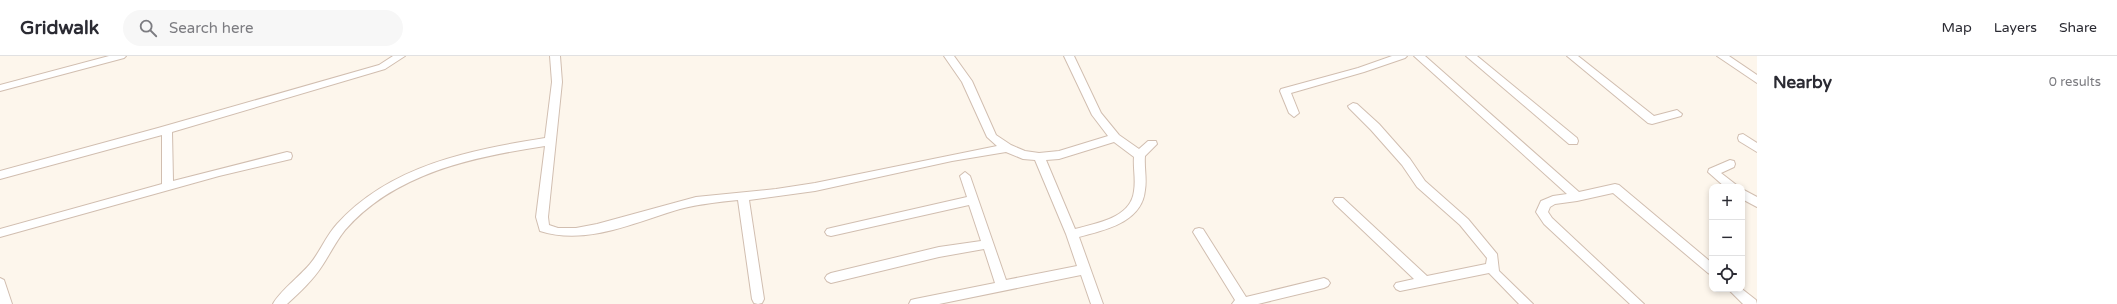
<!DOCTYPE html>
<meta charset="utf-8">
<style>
:root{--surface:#fff;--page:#f7f7f7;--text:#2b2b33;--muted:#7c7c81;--line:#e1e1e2}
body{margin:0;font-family:"Varela Round",sans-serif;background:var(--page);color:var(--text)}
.controls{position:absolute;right:12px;bottom:12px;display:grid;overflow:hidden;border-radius:8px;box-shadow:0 2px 6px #0003}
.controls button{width:36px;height:36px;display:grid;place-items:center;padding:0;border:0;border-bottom:1px solid var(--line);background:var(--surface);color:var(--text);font:20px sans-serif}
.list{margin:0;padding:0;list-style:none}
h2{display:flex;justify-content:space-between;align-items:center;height:52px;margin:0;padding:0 16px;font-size:17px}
h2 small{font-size:13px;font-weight:400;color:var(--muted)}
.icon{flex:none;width:22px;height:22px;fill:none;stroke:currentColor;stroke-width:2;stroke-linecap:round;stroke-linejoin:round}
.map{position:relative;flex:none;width:1757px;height:248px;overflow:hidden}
header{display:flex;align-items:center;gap:24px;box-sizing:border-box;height:56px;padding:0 20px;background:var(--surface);border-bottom:1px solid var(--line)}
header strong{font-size:19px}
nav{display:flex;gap:22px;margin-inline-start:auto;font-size:14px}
.search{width:280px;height:36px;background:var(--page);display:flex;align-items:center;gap:10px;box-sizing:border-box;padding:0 14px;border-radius:22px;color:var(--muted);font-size:15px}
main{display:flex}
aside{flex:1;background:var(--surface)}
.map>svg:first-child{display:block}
</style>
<header>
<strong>Gridwalk</strong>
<div class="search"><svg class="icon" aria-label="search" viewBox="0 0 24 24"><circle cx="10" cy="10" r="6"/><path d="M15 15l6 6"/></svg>Search here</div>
<nav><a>Map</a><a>Layers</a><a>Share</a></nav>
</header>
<main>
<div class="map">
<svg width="1757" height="248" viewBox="0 0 1757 248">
<rect width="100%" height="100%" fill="#fdf6ec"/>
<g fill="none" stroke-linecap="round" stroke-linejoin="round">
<g stroke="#d1beb0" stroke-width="2">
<g id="minor">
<polygon points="109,0 126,0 124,2 0,35 0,29"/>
<polygon points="393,0 405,0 385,13 172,76 173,125 287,96 291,97 292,100 291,103 219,120 0,181 0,173 162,128 162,79 0,123 0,115 158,72 379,9"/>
<path d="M550 0H560L562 26 548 161 549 169 558 172H576L597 168 696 141 776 133 815 127 997 90 987 81 962 26 944 0H954L972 25 996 79 1011 89 1025 95 1039 97 1059 95 1108 80 1092 59 1064 0H1074L1101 57 1119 79 1139 93 1148 85H1156L1157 88 1145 100C1144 112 1147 123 1145 134 1142 167 1104 174 1079 181L1103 248H1091L1081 219 939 248H909L911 244 915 243 995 227 984 193 939 201 831 227 827 225 825 222 827 219 831 217 939 191 981 185 969 149 831 180 827 179 825 176 827 173 831 172 967 141 960 120 965 116 970 120 1006 224 1077 210 1066 178 1035 104 1023 103 1006 96 952 105 815 135 749 144 764 243 762 247 758 248 754 247 752 243 738 144C718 146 699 148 680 153 635 166 587 190 540 175L536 161 545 90C473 101 395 117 345 174 336 185 330 198 322 210 313 224 300 236 287 248H273C279 236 300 220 310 208 320 196 326 180 337 168 390 109 471 94 545 82L552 26ZM1114 86 1134 101C1133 112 1136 123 1134 135 1131 162 1097 167 1075 173L1046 104 1059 103Z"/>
<polygon points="1392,0 1407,0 1405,2 1364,16 1291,37 1299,57 1294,61 1289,57 1280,35 1281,33 1358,12"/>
<polygon points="1414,0 1425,0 1579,136 1615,128 1619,129 1712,207 1712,219 1708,217 1613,137 1577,145 1555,148 1550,151 1548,156 1552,162 1644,248 1630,248 1544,168 1536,156 1541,145 1553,140 1567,138"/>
<polygon points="1466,0 1477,0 1577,82 1578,85 1577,88 1569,88"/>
<polygon points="1567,0 1578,0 1654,60 1677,54 1682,58 1681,60 1652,68 1648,67"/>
<polygon points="1717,0 1729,0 1757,19 1757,27"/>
<polygon points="1353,47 1357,48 1379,68 1410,103 1425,125 1468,163 1497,198 1499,215 1533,248 1519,248 1489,217 1400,235 1396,233 1394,230 1396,227 1414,223 1335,148 1333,145 1335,142 1343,142 1427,220 1486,208 1487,202 1460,169 1417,131 1402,109 1371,74 1349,52 1348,50"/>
<polygon points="1743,78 1757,87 1757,96 1739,85 1738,82 1739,79"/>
<polygon points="1730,104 1734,105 1735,108 1734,111 1721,117 1739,131 1725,131 1708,116 1709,113"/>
<polygon points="1742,133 1757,141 1757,151 1742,143"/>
<polygon points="1199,172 1203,173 1246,241 1324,222 1328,224 1330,227 1328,230 1324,232 1258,248 1232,248 1235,244 1193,176 1195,173"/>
<polygon points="0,222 4,224 12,248 0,248"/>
<polygon points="1728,233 1742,233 1756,244 1757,248 1743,248"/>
</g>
</g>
<use href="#minor" fill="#fff" fill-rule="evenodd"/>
</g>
</svg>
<div class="controls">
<button>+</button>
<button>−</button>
<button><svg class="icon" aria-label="locate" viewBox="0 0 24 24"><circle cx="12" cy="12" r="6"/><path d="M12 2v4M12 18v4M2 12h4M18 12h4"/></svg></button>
</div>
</div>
<aside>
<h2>Nearby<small>0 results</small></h2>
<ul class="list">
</ul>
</aside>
</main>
